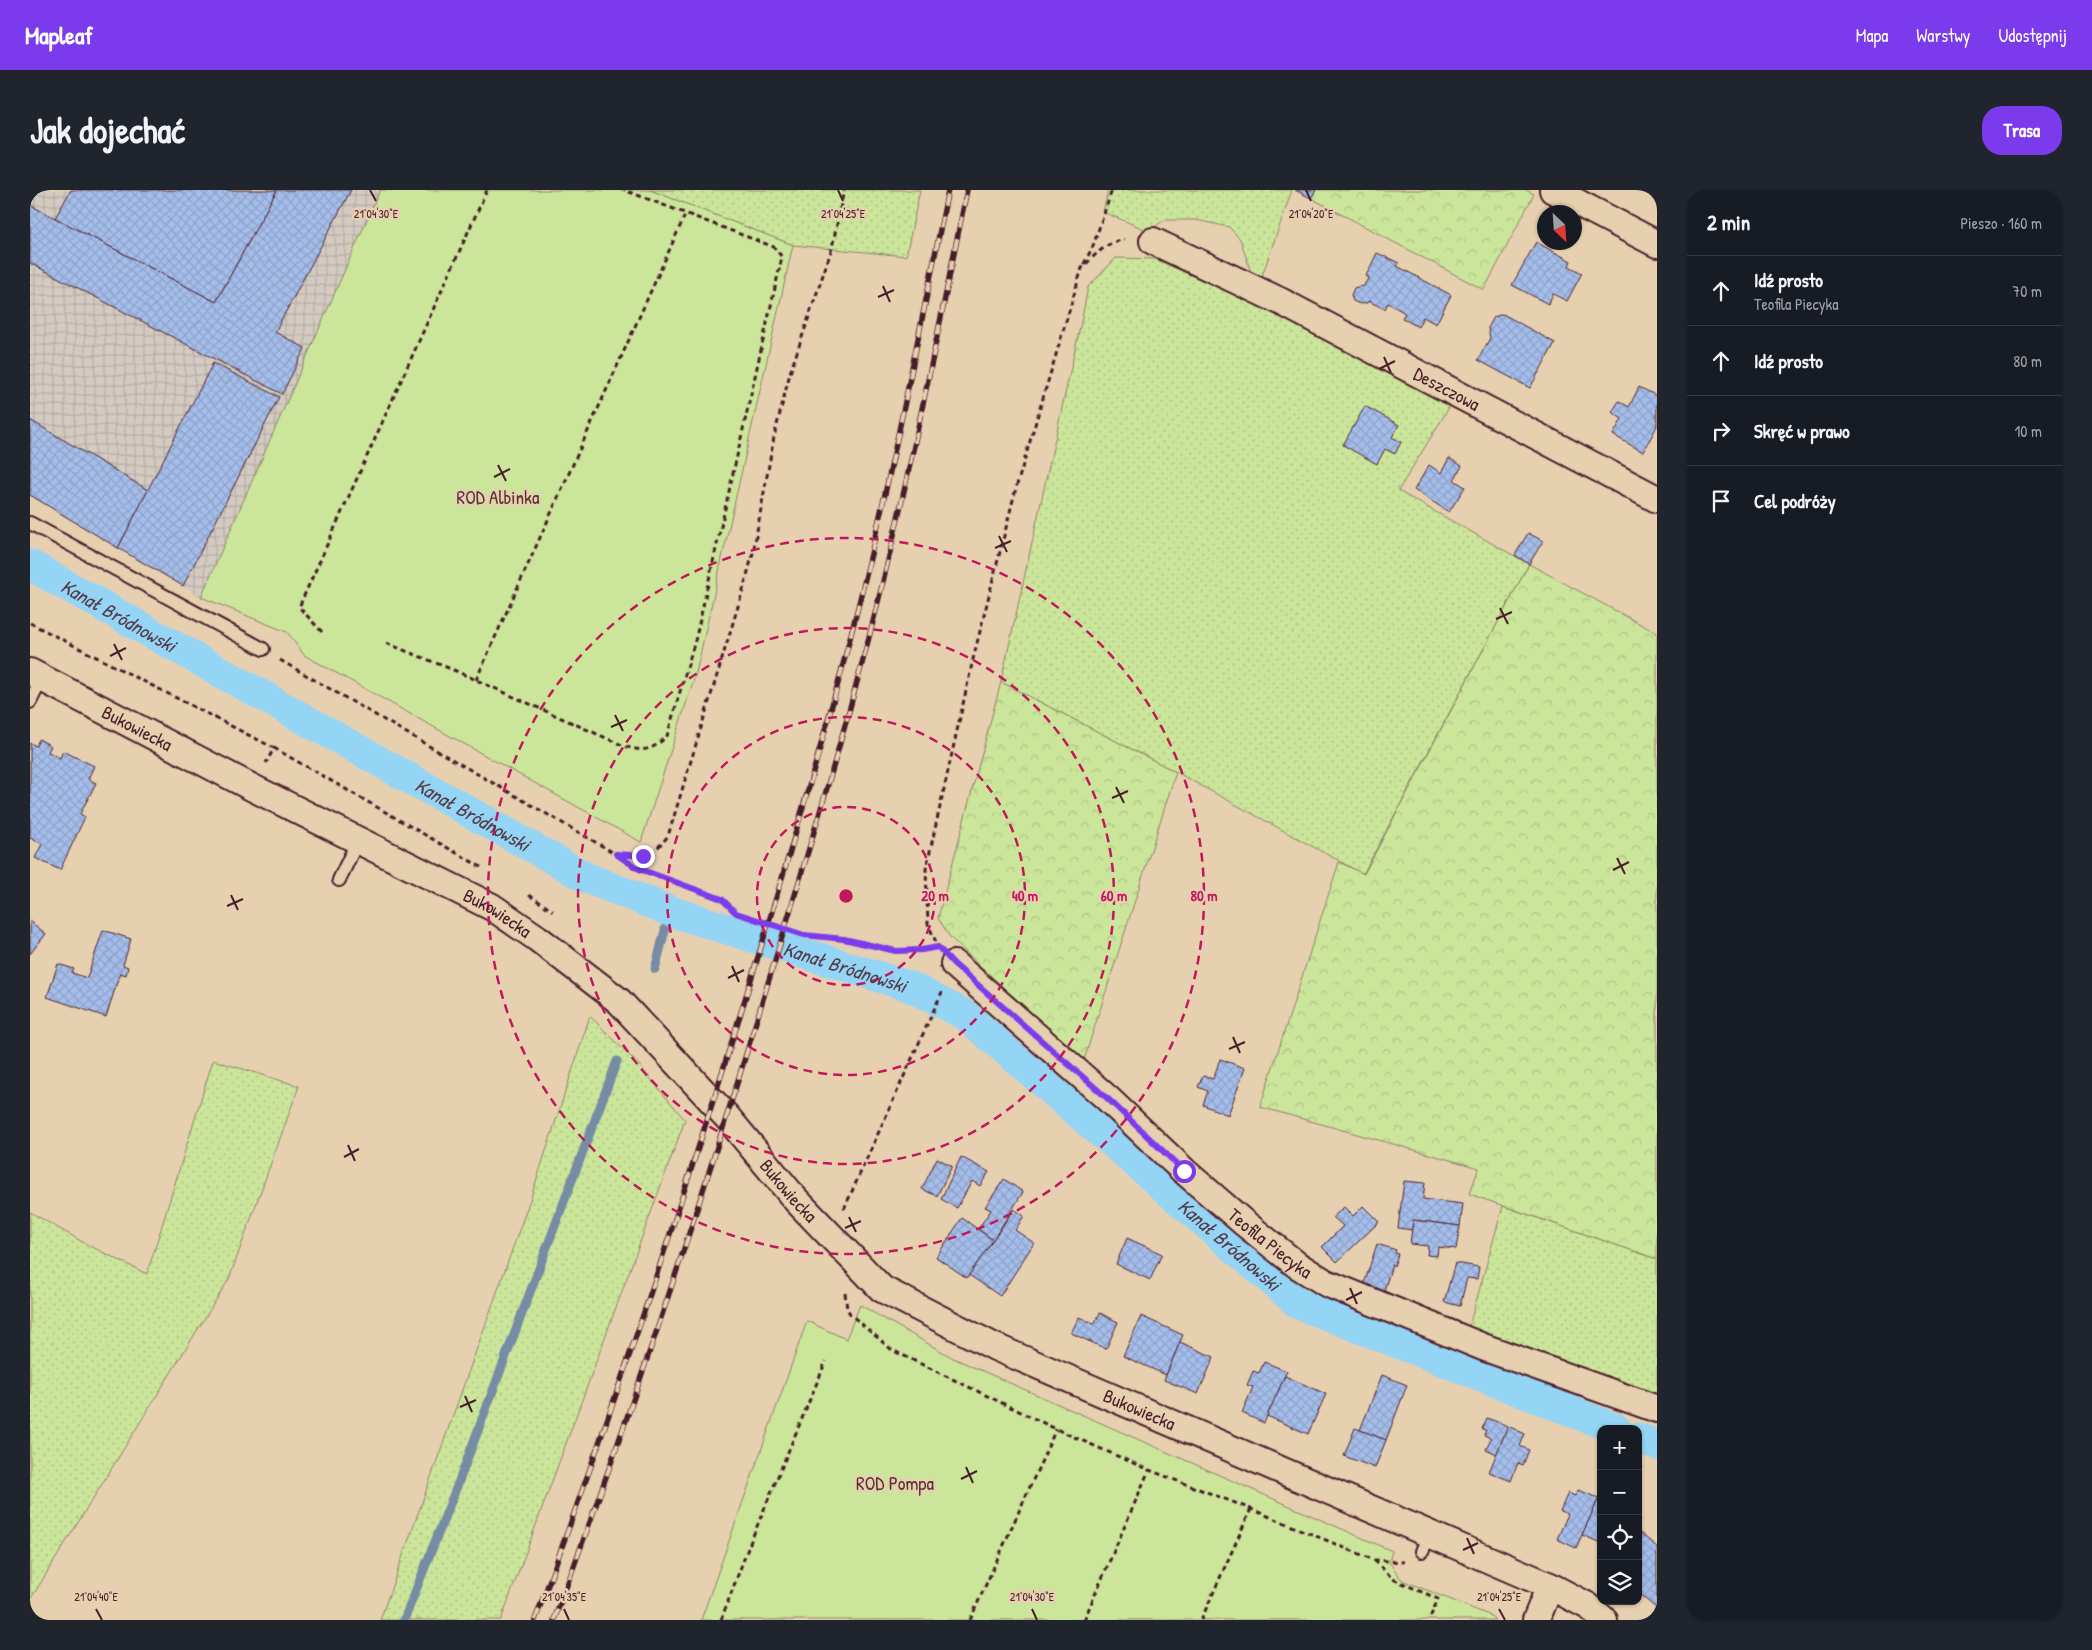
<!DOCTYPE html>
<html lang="pl">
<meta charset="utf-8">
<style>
:root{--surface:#171b24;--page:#20242c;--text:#f1f3f6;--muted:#9ea1a6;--line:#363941;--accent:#7c3aed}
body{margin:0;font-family:"Patrick Hand",sans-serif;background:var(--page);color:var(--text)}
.controls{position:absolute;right:15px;bottom:15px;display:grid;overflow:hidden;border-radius:10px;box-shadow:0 1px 4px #0004}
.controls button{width:45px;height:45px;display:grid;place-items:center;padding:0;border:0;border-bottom:1px solid var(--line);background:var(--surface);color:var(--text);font:25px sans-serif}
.compass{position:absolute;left:1507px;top:15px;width:45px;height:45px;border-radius:50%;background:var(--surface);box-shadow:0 1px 4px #0004;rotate:155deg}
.stop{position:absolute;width:15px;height:15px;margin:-11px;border:4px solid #7c3aed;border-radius:50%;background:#fff}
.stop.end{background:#7c3aed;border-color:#fff;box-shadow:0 1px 5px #0008}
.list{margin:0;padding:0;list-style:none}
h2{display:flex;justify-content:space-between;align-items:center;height:65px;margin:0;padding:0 20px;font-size:21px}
h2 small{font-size:16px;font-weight:400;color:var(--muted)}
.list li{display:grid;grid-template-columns:32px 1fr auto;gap:15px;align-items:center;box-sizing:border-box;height:70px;padding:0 20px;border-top:1px solid var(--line)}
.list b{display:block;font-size:19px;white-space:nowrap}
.list p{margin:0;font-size:16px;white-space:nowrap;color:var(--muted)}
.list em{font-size:16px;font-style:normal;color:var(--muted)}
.icon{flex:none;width:28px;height:28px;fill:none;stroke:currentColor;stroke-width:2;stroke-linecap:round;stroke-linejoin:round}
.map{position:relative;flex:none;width:1627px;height:1430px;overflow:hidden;border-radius:20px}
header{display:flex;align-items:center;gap:30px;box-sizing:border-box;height:70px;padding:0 25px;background:var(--accent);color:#fff}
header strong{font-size:24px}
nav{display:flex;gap:28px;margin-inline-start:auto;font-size:18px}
.intro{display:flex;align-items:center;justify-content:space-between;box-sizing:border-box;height:120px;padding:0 30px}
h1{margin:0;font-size:35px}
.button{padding:12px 22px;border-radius:20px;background:var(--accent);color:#fff;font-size:18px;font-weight:700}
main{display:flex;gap:30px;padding:0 30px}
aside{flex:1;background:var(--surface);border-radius:20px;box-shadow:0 1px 4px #0004}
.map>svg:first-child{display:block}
</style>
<header>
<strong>Mapleaf</strong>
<nav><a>Mapa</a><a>Warstwy</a><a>Udostępnij</a></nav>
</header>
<div class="intro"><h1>Jak dojechać</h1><a class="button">Trasa</a></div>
<main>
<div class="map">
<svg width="1627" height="1430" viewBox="0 0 1627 1430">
<defs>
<pattern id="industrial-grid" width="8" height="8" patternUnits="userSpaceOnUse" patternTransform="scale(1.25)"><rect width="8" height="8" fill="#d3cac1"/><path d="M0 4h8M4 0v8" fill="none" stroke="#b7ada6"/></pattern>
<pattern id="grass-dots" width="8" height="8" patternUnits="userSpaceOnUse" patternTransform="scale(1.25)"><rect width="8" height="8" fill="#cbe59b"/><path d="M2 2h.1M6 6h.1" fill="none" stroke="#b0c486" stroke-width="1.8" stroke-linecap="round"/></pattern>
<pattern id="forest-crowns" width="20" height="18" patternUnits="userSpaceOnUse" patternTransform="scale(1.25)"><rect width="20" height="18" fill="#cbe59b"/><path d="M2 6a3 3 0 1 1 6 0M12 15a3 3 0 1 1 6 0" fill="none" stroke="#b0c486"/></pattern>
<pattern id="building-cross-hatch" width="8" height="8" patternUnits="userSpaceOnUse" patternTransform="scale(1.25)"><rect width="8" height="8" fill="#a4bdea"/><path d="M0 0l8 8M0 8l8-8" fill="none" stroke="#8fa2c9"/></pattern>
</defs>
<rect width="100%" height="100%" fill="#e7d0b0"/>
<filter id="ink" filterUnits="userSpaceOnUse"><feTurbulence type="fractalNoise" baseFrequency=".02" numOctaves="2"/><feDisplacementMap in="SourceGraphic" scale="10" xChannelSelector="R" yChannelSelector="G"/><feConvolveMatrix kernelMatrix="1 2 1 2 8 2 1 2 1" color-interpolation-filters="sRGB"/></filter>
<g filter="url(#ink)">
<polygon fill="url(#industrial-grid)" points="0,0 350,0 171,407 0,305"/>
<g fill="url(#grass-dots)" stroke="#8a8263">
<polygon points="620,0 890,0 876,66 763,55"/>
<polygon points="1078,0 1262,0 1231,89 1222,85 1210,49 1199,37 1166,30 1134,30 1119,41 1073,22"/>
<polygon points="1086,68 1125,69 1297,147 1420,216 1368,301 1499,374 1333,684 1146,582 971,492 1052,128 1058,97"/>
<polygon points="560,826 609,875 655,930 471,1430 350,1430 501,1007"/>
<polygon points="183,870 269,896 199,1089 0,1410 0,1022 58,1055 117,1084"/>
<polygon points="1473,1016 1627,1069 1627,1209 1438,1140"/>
</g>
<g fill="url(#forest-crowns)" stroke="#8a8263">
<polygon points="1286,0 1496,0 1504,4 1454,100 1281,8"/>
<polygon points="1499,374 1627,443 1627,1069 1439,1004 1449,978 1230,917 1309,672 1334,684"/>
<polygon points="971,492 1146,582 1053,873 920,747 908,728"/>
</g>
<g fill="#cbe59b" stroke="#8a8263">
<polygon points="350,0 620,0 763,55 666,483 611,652 274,465 257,442 171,407"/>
<polygon points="830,1115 923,1168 1362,1361 1359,1372 1372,1390 1461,1426 1465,1430 671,1430 777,1131 816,1149"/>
</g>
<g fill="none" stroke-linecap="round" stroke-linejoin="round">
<g stroke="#768ca4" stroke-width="9">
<polyline points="625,779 640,721"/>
<polyline points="374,1430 429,1291 587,871"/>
</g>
<g stroke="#94d4f5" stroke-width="31">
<path id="s1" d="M0 375 557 688 640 721 881 797 935 825 1269 1114 1586 1239"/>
<polyline points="1608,1248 1627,1255"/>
</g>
</g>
<g fill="url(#building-cross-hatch)" stroke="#4a1f2b">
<polygon points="41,0 247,0 186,112 25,28"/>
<polygon points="247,0 321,0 245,142 275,158 252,204 0,73 0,15 186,112"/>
<polygon points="1265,0 1286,0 1281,8"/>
<polygon points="1506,52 1541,71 1539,76 1552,83 1537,111 1523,104 1518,114 1482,95"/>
<polygon points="1347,63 1369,73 1367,76 1421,105 1406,134 1393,127 1388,137 1372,128 1375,123 1358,113 1355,119 1338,111 1337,113 1330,114 1323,111 1321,105 1324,98 1331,96 1333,97 1339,87 1336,86"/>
<polygon points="1473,124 1525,153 1500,198 1448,170 1460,148 1458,138 1464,127"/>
<polygon points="183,173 249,207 153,396 88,358"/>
<polygon points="1609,197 1627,206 1627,236 1613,262 1583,245 1592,229 1582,222 1589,211 1599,217"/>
<polygon points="1335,216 1369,235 1362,247 1371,252 1365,264 1355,259 1347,274 1313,255"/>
<polygon points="0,230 118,300 88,358 0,305"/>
<polygon points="1419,268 1432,276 1424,290 1435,297 1419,322 1384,300 1399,275 1411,283"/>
<polygon points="1498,343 1513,351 1499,374 1485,365"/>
<polygon points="9,549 21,556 18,562 30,568 33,561 64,576 58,589 66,593 50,624 55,627 30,680 5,668 12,654 0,648 0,553 6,556"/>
<polygon points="0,731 16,744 0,764"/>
<polygon points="73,740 101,749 93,775 98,777 96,785 90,783 76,827 17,807 28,774 44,779 42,783 57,788"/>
<polygon points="1190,869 1215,878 1198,925 1173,915 1178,901 1168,897 1173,886 1183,889"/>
<polygon points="931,967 959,982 950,996 942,991 927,1018 911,1009"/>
<polygon points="907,968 922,976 907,1006 892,999"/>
<polygon points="974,989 993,1002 963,1050 948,1039 961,1020 955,1017"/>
<polygon points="1374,991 1395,993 1393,1009 1433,1014 1430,1036 1383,1030 1382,1040 1368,1038"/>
<polygon points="1333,1016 1349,1032 1307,1072 1292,1057 1313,1036 1303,1027 1314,1017 1323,1026"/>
<polygon points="984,1019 994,1026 985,1040 1004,1053 970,1106 939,1085"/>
<polygon points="932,1028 963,1050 937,1088 906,1067"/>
<polygon points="1383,1030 1430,1036 1426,1059 1408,1057 1407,1066 1397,1065 1398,1056 1380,1054"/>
<polygon points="1097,1048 1132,1064 1120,1090 1086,1074"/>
<polygon points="1347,1054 1366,1060 1365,1063 1368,1064 1364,1076 1362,1075 1353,1104 1333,1097"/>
<polygon points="1425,1073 1449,1077 1447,1089 1437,1088 1430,1116 1414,1112"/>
<polygon points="1070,1123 1088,1132 1076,1159 1041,1143 1049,1127 1064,1134"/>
<polygon points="1111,1126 1153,1145 1136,1185 1093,1166"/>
<polygon points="1150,1152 1184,1167 1168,1204 1134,1190"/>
<polygon points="1234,1172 1257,1181 1234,1233 1212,1223 1223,1197 1217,1195 1223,1181 1229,1183"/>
<polygon points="1352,1185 1377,1195 1356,1250 1330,1240"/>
<polygon points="1255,1186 1296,1204 1278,1244 1237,1226"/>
<polygon points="1457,1228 1478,1236 1467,1264 1456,1259 1461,1248 1454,1245 1456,1240 1452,1239"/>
<polygon points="1478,1236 1495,1244 1490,1256 1499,1260 1493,1275 1488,1273 1481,1291 1459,1282"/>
<polygon points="1325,1238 1356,1250 1345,1278 1314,1266"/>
<polygon points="1548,1300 1569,1308 1546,1358 1527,1349 1538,1324 1530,1321 1538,1303 1545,1306"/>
<polygon points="1568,1310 1571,1312 1571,1353 1552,1345"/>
<polygon points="1610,1343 1627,1357 1627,1419 1608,1403"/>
</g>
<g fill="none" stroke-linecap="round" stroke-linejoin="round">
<g stroke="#4a1f2b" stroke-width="16">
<g id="lane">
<polyline points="0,333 233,459"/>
<polyline points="0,512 12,488"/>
<polyline points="309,690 328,650"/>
<polyline points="1392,1361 1400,1344"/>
</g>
</g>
<g stroke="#4a1f2b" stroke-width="30">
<g id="street">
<polyline points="1523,0 1627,54"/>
<path id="s2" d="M1123 51 1250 111 1627 309"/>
<path id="s3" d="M0 482 223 598 462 717 507 748 589 811 697 927 766 1010 852 1099 965 1157 1520 1396 1558 1416 1574 1430"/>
<path id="s4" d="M924 774 1077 908 1154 981 1213 1032 1267 1075 1296 1093 1453 1157 1627 1219"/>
<polyline points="1506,1430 1520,1396"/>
</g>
</g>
<g stroke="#4a1f2b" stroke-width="3" stroke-dasharray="5 4" stroke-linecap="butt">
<polyline points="1054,74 1063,56 1082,0"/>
<polyline points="0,433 244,558 236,573"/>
<polyline points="292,442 269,417 457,0"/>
<path d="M356 453 426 481 594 556C613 562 622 561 637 546L666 447 752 67 744 57 594 0"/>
<path d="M250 470 586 664C614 666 620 669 638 646L713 400 723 363 744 247 760 183 802 58 814 0"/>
<polyline points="446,490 656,23"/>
<polyline points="244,558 451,677"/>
<polyline points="587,665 607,679 692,709 705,723 774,745 814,749 866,761 900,759"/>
<polyline points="499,705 523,721"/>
<path d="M906 752 898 734 896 679 944 465 986 298 1052 78C1064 66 1078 50 1095 50"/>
<polyline points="814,1019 912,802"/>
<polyline points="815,1103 817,1119 821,1125 862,1160 1026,1239 1119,1280 1221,1319 1344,1370 1374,1372"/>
<polyline points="1344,1370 1363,1389 1408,1409 1399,1430"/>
<polyline points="691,1430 720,1353 796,1171"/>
<polyline points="940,1430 1026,1239"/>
<polyline points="1054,1430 1119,1280"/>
<polyline points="1171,1430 1221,1319"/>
</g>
<use href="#lane" stroke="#e7d0b0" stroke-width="12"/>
<use href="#street" stroke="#e7d0b0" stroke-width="26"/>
<g stroke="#4a1f2b" stroke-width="5.5">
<g id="rail">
<path d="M505 1430C582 1224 651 1016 716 806 756 677 795 548 828 417 863 279 890 139 918 0"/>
<path d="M524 1430C601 1224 670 1016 734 806 773 679 812 553 845 424 880 284 908 142 937 0"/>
</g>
</g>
<use href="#rail" stroke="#e7d0b0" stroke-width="4" stroke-dasharray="11" stroke-linecap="butt"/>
</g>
</g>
<g fill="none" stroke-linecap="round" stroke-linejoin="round" filter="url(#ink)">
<polyline stroke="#7c3aed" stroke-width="6" points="613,666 586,664 607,678 692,709 706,723 774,745 814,749 866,761 892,760 908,757 924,774 1077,908 1154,981"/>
</g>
<path fill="none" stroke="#4a1f2b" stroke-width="2" d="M340 0 346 11M808 0 813 11M1276 0 1281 11M853 96 860 112M848 107 864 100M1354 167 1361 183M1349 179 1365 171M468 275 476 291M464 287 480 279M969 346 977 362M965 358 981 351M1470 418 1478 434M1466 429 1482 422M84 454 92 470M80 466 96 458M585 525 593 541M581 537 597 530M1086 597 1094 613M1082 608 1098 601M1587 668 1595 684M1583 680 1599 672M201 705 208 720M197 716 213 709M702 776 709 792M698 788 714 780M1203 847 1210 863M1199 859 1215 852M318 955 325 971M314 967 329 959M819 1027 826 1042M815 1038 831 1031M1320 1098 1327 1114M1316 1110 1332 1102M435 1206 442 1222M430 1217 446 1210M936 1277 943 1293M931 1289 947 1281M1437 1348 1444 1364M1433 1360 1448 1353M66 1419 72 1430M534 1419 539 1430M1002 1419 1007 1430M1469 1419 1475 1430"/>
<g fill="none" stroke="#c2185b" stroke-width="2.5" stroke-dasharray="9 6">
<circle cx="816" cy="706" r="89"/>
<circle cx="816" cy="706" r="179"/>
<circle cx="816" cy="706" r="268"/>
<circle cx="816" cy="706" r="358"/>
</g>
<g text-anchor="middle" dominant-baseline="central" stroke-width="4.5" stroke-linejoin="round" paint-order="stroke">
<g font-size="19" fill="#4a1f2b" stroke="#e7d0b0">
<text stroke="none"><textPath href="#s2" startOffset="329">Deszczowa</textPath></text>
<text stroke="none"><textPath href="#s3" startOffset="121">Bukowiecka</textPath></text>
<text stroke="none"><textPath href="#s3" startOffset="526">Bukowiecka</textPath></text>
<text stroke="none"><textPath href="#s3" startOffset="931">Bukowiecka</textPath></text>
<text stroke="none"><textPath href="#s4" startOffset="422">Teofila Piecyka</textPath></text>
<text stroke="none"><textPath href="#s3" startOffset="1351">Bukowiecka</textPath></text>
</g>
<g font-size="19" fill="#573336" stroke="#e7d0b0">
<text x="468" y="307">ROD Albinka</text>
<text x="865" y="1293">ROD Pompa</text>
</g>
<g font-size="20" font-style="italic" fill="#553a49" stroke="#e7d0b0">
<text stroke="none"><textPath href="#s1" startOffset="102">Kanał Bródnowski</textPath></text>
<text stroke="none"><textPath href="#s1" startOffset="508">Kanał Bródnowski</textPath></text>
<text stroke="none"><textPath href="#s1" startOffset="912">Kanał Bródnowski</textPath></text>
<text stroke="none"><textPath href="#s1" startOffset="1392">Kanał Bródnowski</textPath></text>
</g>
</g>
<g font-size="12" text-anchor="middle" fill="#4a1f2b" stroke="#e7d0b0" stroke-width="4.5" stroke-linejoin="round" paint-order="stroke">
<text x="346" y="28">21°04'30"E</text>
<text x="813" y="28">21°04'25"E</text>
<text x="1281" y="28">21°04'20"E</text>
<text x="66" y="1411">21°04'40"E</text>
<text x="534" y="1411">21°04'35"E</text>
<text x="1002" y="1411">21°04'30"E</text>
<text x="1469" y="1411">21°04'25"E</text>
</g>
<circle cx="816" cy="706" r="8" fill="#c2185b" stroke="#e7d0b0" stroke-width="2.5"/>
<g font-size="15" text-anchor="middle" font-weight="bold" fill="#c2185b" stroke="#e7d0b0" stroke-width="4.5" stroke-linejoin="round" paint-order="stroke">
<text x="905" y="711">20 m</text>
<text x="995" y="711">40 m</text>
<text x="1084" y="711">60 m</text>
<text x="1174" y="711">80 m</text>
</g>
</svg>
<div class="controls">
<button>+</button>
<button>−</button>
<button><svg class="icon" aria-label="locate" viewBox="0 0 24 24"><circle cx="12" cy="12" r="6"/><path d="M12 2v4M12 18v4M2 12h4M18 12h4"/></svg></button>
<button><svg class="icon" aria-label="layers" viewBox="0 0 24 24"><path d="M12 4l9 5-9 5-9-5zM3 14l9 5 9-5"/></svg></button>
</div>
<svg class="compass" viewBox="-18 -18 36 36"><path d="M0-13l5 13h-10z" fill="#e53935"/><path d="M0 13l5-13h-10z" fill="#9ea1a6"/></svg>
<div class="stop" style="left:1154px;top:981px"></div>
<div class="stop end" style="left:613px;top:666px"></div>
</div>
<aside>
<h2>2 min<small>Pieszo · 160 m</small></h2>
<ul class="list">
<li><svg class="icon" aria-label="ahead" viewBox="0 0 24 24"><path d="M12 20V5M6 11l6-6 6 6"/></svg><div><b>Idź prosto</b><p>Teofila Piecyka</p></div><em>70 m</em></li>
<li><svg class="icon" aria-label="ahead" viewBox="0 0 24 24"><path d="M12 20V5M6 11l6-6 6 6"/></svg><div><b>Idź prosto</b></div><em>80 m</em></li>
<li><svg class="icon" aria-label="right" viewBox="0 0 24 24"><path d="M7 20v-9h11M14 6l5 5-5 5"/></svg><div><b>Skręć w prawo</b></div><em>10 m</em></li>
<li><svg class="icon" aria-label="arrive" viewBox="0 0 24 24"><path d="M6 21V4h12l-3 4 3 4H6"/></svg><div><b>Cel podróży</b></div></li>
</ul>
</aside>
</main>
